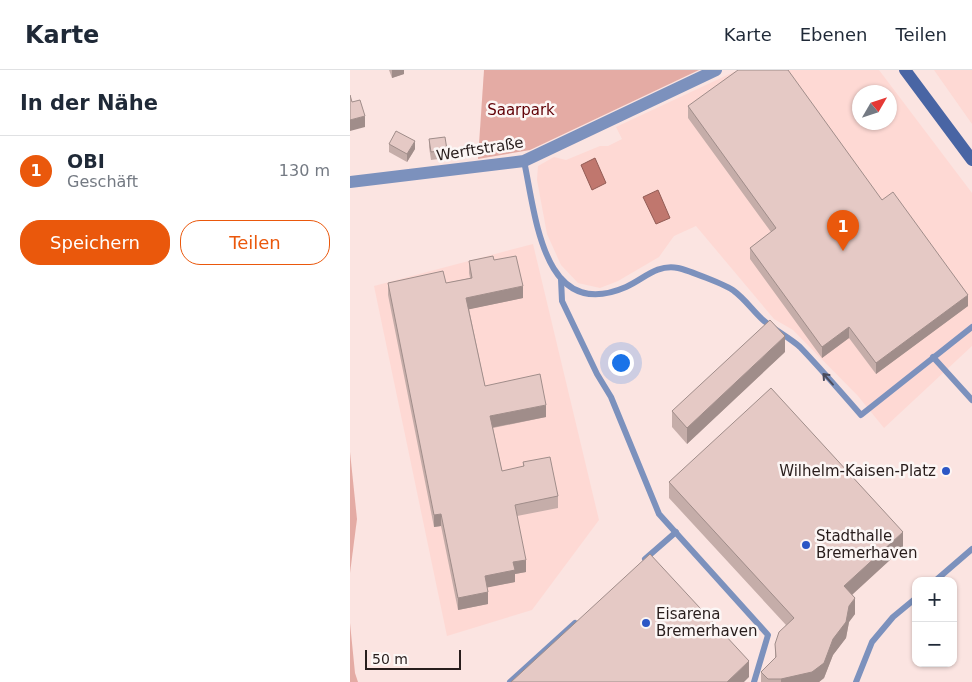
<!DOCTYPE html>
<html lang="de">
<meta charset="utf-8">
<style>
:root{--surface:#fff;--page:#f6f6f7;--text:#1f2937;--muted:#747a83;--line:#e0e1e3;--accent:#ea580c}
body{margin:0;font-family:"DejaVu Sans",sans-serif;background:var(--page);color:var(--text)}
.controls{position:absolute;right:15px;bottom:15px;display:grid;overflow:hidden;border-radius:10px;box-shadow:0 1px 4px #0004}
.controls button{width:45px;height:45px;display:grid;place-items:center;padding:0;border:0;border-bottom:1px solid var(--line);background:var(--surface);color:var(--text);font:25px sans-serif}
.compass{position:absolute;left:502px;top:15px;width:45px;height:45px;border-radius:50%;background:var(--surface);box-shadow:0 1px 4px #0004;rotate:51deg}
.scale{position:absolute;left:15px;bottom:12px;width:96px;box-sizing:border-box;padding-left:5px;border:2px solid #281d1c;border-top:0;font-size:14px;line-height:18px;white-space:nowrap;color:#281d1c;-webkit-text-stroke:4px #fcf6f5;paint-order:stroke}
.you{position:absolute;left:270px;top:292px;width:18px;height:18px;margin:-12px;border:4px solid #fff;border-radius:50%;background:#1a73e8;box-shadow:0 0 0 8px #1a73e833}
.badge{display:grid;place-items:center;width:32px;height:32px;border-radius:50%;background:var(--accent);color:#fff;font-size:16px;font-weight:700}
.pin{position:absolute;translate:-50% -41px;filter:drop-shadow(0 1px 2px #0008)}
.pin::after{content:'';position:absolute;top:26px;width:18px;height:15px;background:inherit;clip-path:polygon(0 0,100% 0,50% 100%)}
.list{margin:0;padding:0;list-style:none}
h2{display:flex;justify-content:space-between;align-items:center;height:65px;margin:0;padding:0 20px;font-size:21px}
h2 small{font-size:16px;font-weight:400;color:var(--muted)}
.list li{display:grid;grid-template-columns:32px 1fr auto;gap:15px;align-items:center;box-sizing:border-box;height:70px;padding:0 20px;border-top:1px solid var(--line)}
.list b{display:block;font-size:19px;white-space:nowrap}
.list p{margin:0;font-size:16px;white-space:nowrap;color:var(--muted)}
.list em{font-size:16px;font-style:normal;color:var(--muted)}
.actions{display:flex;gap:10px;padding:15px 20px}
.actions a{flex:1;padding:11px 0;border:1px solid var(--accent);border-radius:20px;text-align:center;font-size:18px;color:var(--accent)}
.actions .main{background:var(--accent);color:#fff}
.map{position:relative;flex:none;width:622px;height:612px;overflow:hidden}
header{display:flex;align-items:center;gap:30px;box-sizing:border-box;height:70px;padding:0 25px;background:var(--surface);border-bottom:1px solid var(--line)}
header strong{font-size:24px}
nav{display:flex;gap:28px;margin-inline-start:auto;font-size:18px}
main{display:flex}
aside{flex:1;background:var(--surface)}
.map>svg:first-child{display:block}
</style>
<header>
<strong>Karte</strong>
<nav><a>Karte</a><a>Ebenen</a><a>Teilen</a></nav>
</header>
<main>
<aside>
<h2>In der Nähe<small></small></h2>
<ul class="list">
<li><span class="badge">1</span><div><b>OBI</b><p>Geschäft</p></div><em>130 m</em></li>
</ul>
<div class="actions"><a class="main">Speichern</a><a>Teilen</a></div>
</aside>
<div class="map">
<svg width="622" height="612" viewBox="0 0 622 612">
<rect width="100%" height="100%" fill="#fbe4e1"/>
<g fill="#fed9d4" fill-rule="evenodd">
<path d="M388 0H529L622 123V276L534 358 508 326 443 260 424 249 346 156 324 166 309 187 268 211 250 218 228 213 211 195 197 164 187 110 188 96 204 87 216 90 250 76H258L272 69 266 57ZM510 22H540V52H510Z"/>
<polygon points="584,0 622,0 622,54"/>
<polygon points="183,174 249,450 182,540 97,566 24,216"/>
</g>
<g fill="#e4aba4">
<polygon points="134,0 349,0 180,80 128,89"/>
<polygon points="0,382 7,449 0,503"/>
<polygon points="0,553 5,603 8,612 0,612"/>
</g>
<g fill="#c0776e" stroke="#925c55">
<polygon points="245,88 256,113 242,120 231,95"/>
<polygon points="308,120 320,148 306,154 293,127"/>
</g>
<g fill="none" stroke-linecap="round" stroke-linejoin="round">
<g stroke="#7c91bd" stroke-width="6">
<path d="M174 91C186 147 193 253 276 217 294 209 306 194 328 198 337 200 377 215 384 221 395 229 403 241 413 250 424 260 439 267 450 277 471 299 491 322 511 345L622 257"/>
<polyline points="211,209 212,231 247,304 261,327 309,444 418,565 404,612"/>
<polyline points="583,287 622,330"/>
<polyline points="295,489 326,462"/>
<polyline points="585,511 622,479"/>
<polyline points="160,612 225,553"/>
<polyline points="506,612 522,572 543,547 566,528"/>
</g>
<polyline stroke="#7c91bd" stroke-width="12" points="0,112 174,91 366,0"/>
<polyline stroke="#4965a4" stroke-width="12" points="555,0 622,90"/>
</g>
<g fill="#c5ada9">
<polygon points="39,0 54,0 54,4 42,8"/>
<polygon points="338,36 532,130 618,236 526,304 499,268 472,288 400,189 400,178 421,162 338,48"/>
<polygon points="79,69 97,80 97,88 81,90 79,77"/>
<polygon points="39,74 65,79 57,92 39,82"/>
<polygon points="144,190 173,228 119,239 135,316 196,347 143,358 152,401 173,397 173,392 208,426 208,438 167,446 176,502 165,504 165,512 137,517 138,534 108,540 91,456 84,457 38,225 38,213 96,213 120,208 119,203 119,191"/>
<polygon points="435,282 337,374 322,357 322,341"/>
<polygon points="319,412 553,478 502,525 505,544 499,552 496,568 483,585 474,608 469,612 411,612 411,602 425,589 425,574 436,555 319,428"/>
</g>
<g fill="#a08d8a">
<polygon points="42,0 54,0 54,4 42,8"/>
<polygon points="15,46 15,57 0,61 0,50"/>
<polygon points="65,71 65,79 57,92 57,84"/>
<polygon points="173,216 173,228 116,240 116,228"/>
<polygon points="618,225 618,236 526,304 526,293"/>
<polygon points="499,257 499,268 472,288 472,277"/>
<polygon points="435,266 435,282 337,374 337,358"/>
<polygon points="196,335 196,347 140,358 140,346"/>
<polygon points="91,444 91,456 84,457 84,445"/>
<polygon points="553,462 553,478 494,532 494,516"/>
<polygon points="176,490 176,502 165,504 165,512 135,518 135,506 163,492"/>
<polygon points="138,522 138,534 108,540 108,528"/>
<polygon points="505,528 505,544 499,552 496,568 483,585 474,608 469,612 431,612 431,609 483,569 499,536"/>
<polygon points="399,591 399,607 394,612 377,612"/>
</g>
<g fill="#e5c9c5" stroke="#a08d8a">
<polygon points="388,0 438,0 532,130 543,122 618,225 526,293 499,257 472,277 400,178 426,158 338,36"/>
<polygon points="0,25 2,32 10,30 15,46 0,50"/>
<polygon points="46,61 65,71 57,84 39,74"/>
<polygon points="95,67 97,80 81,82 79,69"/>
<polygon points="143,186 144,190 166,186 173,216 116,228 135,316 190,304 196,335 140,346 152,401 174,396 173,392 200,387 208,426 165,435 176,490 163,492 165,500 135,506 138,522 108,528 91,444 84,445 38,213 93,201 96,213 122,208 119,191"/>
<polygon points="420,250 435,266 337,358 322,341"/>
<polygon points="421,318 553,462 494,516 505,528 499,536 496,552 483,569 474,593 462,602 431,609 418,609 411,602 426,587 425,574 429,562 444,548 319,412"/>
<polygon points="300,484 399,591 377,612 161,612"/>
</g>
<defs><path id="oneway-shaft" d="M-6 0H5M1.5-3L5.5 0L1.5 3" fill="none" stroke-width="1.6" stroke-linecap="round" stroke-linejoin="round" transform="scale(1.25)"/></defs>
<use stroke="#4a4b5c" href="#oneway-shaft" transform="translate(478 309) rotate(-132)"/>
<g fill="#2b56c5" stroke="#fcf6f5" stroke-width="2">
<circle cx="596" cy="401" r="5"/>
<circle cx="456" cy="475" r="5"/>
<circle cx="296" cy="553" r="5"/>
</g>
<g text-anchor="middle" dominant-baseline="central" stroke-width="5" stroke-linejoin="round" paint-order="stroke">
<g font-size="15" fill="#600106" stroke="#fcf6f5">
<text x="171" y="40">Saarpark</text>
</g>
<g font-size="15" fill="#281d1c" stroke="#fcf6f5">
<text transform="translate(130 79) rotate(-9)">Werftstraße</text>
</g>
<g font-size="15" fill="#281d1c" stroke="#fcf6f5" text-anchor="start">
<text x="586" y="401" text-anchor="end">Wilhelm-Kaisen-Platz</text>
<text x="466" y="466">Stadthalle<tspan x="466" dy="17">Bremerhaven</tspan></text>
<text x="306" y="544">Eisarena<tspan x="306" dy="17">Bremerhaven</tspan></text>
</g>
</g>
</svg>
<div class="controls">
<button>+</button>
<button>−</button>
</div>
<svg class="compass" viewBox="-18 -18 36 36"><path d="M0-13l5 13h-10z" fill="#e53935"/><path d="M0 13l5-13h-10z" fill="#747a83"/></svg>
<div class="scale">50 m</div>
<div class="you"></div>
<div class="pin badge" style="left:493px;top:181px">1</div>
</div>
</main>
